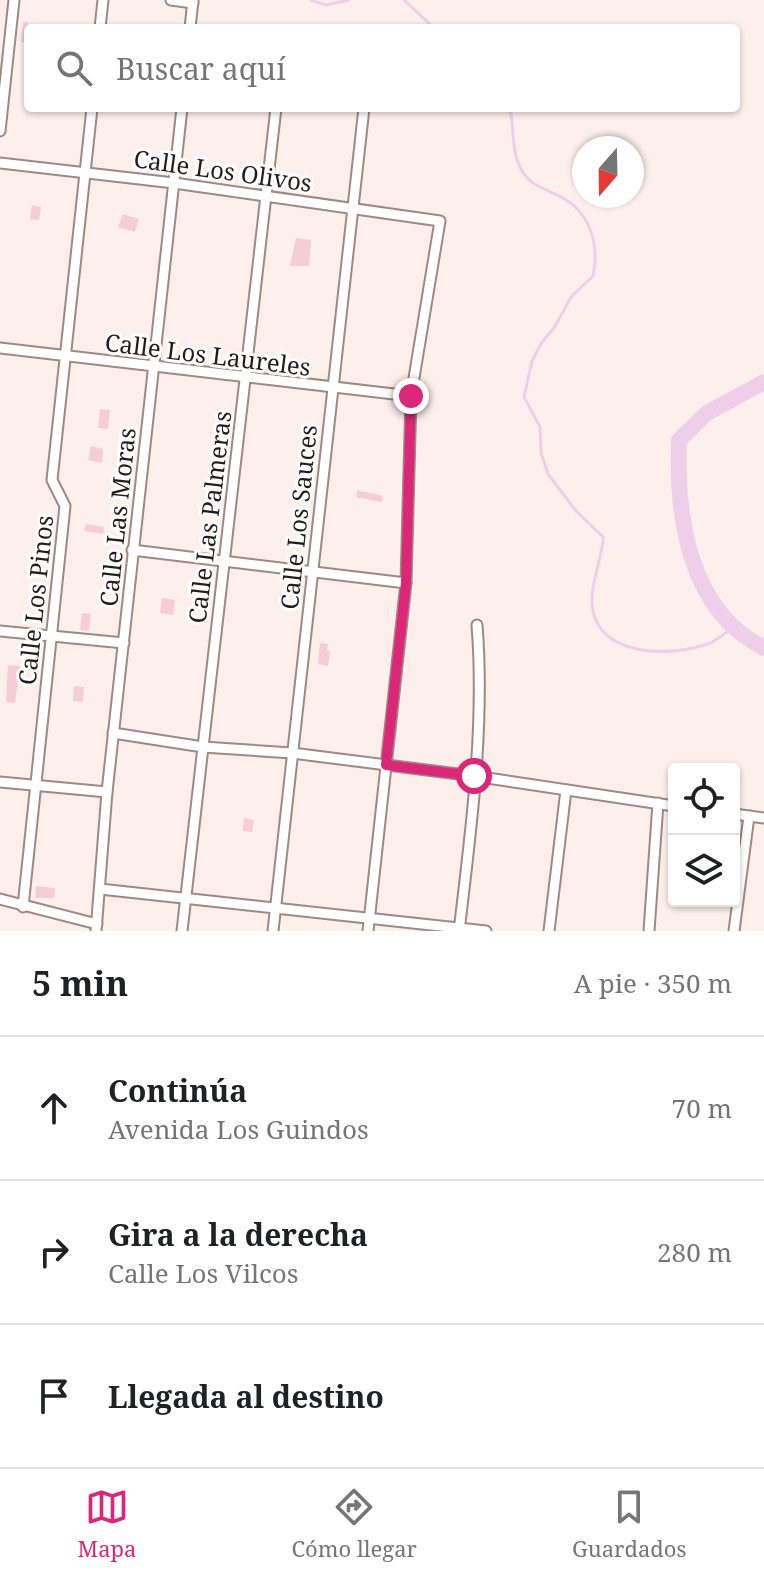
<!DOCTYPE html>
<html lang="es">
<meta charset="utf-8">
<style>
:root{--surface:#fff;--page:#f6f6f6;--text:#202124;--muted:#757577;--line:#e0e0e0;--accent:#db2777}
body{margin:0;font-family:"Noto Serif",serif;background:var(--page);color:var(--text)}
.controls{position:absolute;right:24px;bottom:24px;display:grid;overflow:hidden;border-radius:8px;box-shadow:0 2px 6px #0004}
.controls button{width:72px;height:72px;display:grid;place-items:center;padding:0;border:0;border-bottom:2px solid var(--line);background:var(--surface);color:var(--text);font:40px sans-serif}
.compass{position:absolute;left:572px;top:136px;width:72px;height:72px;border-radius:50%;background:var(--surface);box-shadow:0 2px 6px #0004;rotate:200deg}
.stop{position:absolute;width:24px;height:24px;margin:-18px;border:6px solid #db2777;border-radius:50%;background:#fff}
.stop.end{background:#db2777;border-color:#fff;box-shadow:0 2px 8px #0008}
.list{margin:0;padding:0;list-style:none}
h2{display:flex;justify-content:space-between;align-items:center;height:104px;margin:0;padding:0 32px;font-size:34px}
h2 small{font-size:26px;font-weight:400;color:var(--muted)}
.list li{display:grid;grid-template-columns:52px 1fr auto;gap:24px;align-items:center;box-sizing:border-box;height:144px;padding:0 32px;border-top:2px solid var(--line)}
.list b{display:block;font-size:30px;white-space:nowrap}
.list p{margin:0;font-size:26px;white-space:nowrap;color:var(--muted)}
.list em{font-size:26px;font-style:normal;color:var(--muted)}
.icon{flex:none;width:44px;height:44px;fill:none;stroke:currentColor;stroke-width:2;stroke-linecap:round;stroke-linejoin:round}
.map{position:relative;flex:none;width:764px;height:931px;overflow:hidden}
.search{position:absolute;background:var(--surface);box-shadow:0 2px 6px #0004;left:24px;right:24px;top:24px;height:88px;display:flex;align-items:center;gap:20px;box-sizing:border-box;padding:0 28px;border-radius:8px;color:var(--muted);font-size:30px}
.sheet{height:536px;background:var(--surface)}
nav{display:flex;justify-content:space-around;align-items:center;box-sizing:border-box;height:112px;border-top:2px solid var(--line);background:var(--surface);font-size:22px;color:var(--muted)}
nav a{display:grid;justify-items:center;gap:4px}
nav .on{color:var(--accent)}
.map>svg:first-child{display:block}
</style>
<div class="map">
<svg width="764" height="931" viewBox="0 0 764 931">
<rect width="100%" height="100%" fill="#fdefeb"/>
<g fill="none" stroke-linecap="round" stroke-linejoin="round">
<g stroke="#eecee8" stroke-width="3">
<polyline points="311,0 326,5 349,0"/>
<polyline points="404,0 434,28"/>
<path d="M510 108C515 132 510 160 528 179 536 187 550 191 561 197 590 212 600 245 593 276L571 297 554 328 542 342 532 361 524 397 540 427 541 453 548 474 576 511 603 537C605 546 590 586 592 603 595 658 672 658 710 643 719 639 727 631 736 626"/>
</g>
<path stroke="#eecee8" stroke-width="16" d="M764 382 707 413 679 440C676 515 688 610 764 648"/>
</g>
<g fill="#f6ccd5">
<polygon points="23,22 28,22 28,43 21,42"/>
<polygon points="32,205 41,207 39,220 30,219"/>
<polygon points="123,214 139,219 135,232 118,227"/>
<polygon points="296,238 311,240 309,266 290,266"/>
<polygon points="100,409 110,410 108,429 98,428"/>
<polygon points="91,446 103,449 102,463 88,460"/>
<polygon points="357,490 383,496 382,502 356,497"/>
<polygon points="86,524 104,527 103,534 84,531"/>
<polygon points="162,598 175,600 173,615 160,613"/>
<polygon points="82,613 91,614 89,631 80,630"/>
<polygon points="320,643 328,644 327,650 330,651 328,666 318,664"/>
<polygon points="8,665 20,666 15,703 6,702"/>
<polygon points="74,686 84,687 83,702 73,701"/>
<polygon points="244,818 254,820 252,832 243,831"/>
<polygon points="36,886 55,888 54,898 35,898"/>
</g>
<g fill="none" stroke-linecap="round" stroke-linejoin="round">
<g stroke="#9e8983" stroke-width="13">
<g id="street">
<polyline points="171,0 193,3"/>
<polyline points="100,28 103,0"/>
<polyline points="190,28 193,0"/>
<polyline points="0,131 14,0"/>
<polyline points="0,163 174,183 440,221 411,396 406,583 368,931"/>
<polyline points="0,348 411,396"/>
<polyline points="132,550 406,583"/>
<polyline points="0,631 124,643"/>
<polyline points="113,733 203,747 292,753 474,776 674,806"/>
<polyline points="0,782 107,792"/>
<polyline points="734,814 764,818"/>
<polyline points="100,889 486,931"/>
<polyline points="0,899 97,924"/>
<polyline points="23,907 65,506 52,480 92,108"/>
<polyline points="96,931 107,792 182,108"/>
<polyline points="182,931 276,108"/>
<polyline points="273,931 364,108"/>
<path d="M459 931C471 831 485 725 477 625"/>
<polyline points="549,931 566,790"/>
<polyline points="649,931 658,803"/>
<polyline points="734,931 749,816"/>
</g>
</g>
<use href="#street" stroke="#fff" stroke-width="9"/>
</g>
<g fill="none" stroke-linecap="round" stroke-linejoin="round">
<polyline stroke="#db2777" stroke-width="10" points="411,396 406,583 386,765 474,776"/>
</g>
<g text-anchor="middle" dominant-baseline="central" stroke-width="6" stroke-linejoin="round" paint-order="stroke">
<g font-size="24" fill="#241c1a" stroke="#fff">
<text transform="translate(223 170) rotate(8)">Calle Los Olivos</text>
<text transform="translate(208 354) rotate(7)">Calle Los Laureles</text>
<text transform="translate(117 517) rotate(-84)">Calle Las Moras</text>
<text transform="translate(209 517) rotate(-83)">Calle Las Palmeras</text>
<text transform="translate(298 517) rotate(-84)">Calle Los Sauces</text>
<text transform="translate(35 600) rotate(-84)">Calle Los Pinos</text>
</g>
</g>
</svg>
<div class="controls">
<button><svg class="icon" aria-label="locate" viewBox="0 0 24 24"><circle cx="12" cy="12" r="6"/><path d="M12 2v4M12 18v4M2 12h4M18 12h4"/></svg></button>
<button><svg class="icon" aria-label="layers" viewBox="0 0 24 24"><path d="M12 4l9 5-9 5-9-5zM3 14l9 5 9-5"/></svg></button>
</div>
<svg class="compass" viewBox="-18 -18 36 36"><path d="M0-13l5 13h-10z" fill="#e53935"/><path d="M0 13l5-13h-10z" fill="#757577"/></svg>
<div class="stop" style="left:474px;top:776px"></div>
<div class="stop end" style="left:411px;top:396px"></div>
<div class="search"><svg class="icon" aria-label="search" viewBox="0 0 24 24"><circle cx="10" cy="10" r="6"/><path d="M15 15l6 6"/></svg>Buscar aquí</div>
</div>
<section class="sheet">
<h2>5 min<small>A pie · 350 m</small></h2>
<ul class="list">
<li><svg class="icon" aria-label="ahead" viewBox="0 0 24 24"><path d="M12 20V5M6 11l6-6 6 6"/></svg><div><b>Continúa</b><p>Avenida Los Guindos</p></div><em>70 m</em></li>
<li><svg class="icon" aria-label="right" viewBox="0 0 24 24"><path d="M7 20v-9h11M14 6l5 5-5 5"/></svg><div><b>Gira a la derecha</b><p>Calle Los Vilcos</p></div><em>280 m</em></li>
<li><svg class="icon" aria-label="arrive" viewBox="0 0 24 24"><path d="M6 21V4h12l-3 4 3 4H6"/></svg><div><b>Llegada al destino</b></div></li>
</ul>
</section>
<nav>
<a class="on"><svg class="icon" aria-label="map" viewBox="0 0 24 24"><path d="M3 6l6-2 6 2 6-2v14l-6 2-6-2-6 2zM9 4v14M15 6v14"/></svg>Mapa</a>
<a><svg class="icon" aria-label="directions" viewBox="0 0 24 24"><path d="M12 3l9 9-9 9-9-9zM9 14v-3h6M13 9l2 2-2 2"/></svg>Cómo llegar</a>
<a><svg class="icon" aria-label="saved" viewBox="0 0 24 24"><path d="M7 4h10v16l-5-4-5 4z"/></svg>Guardados</a>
</nav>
